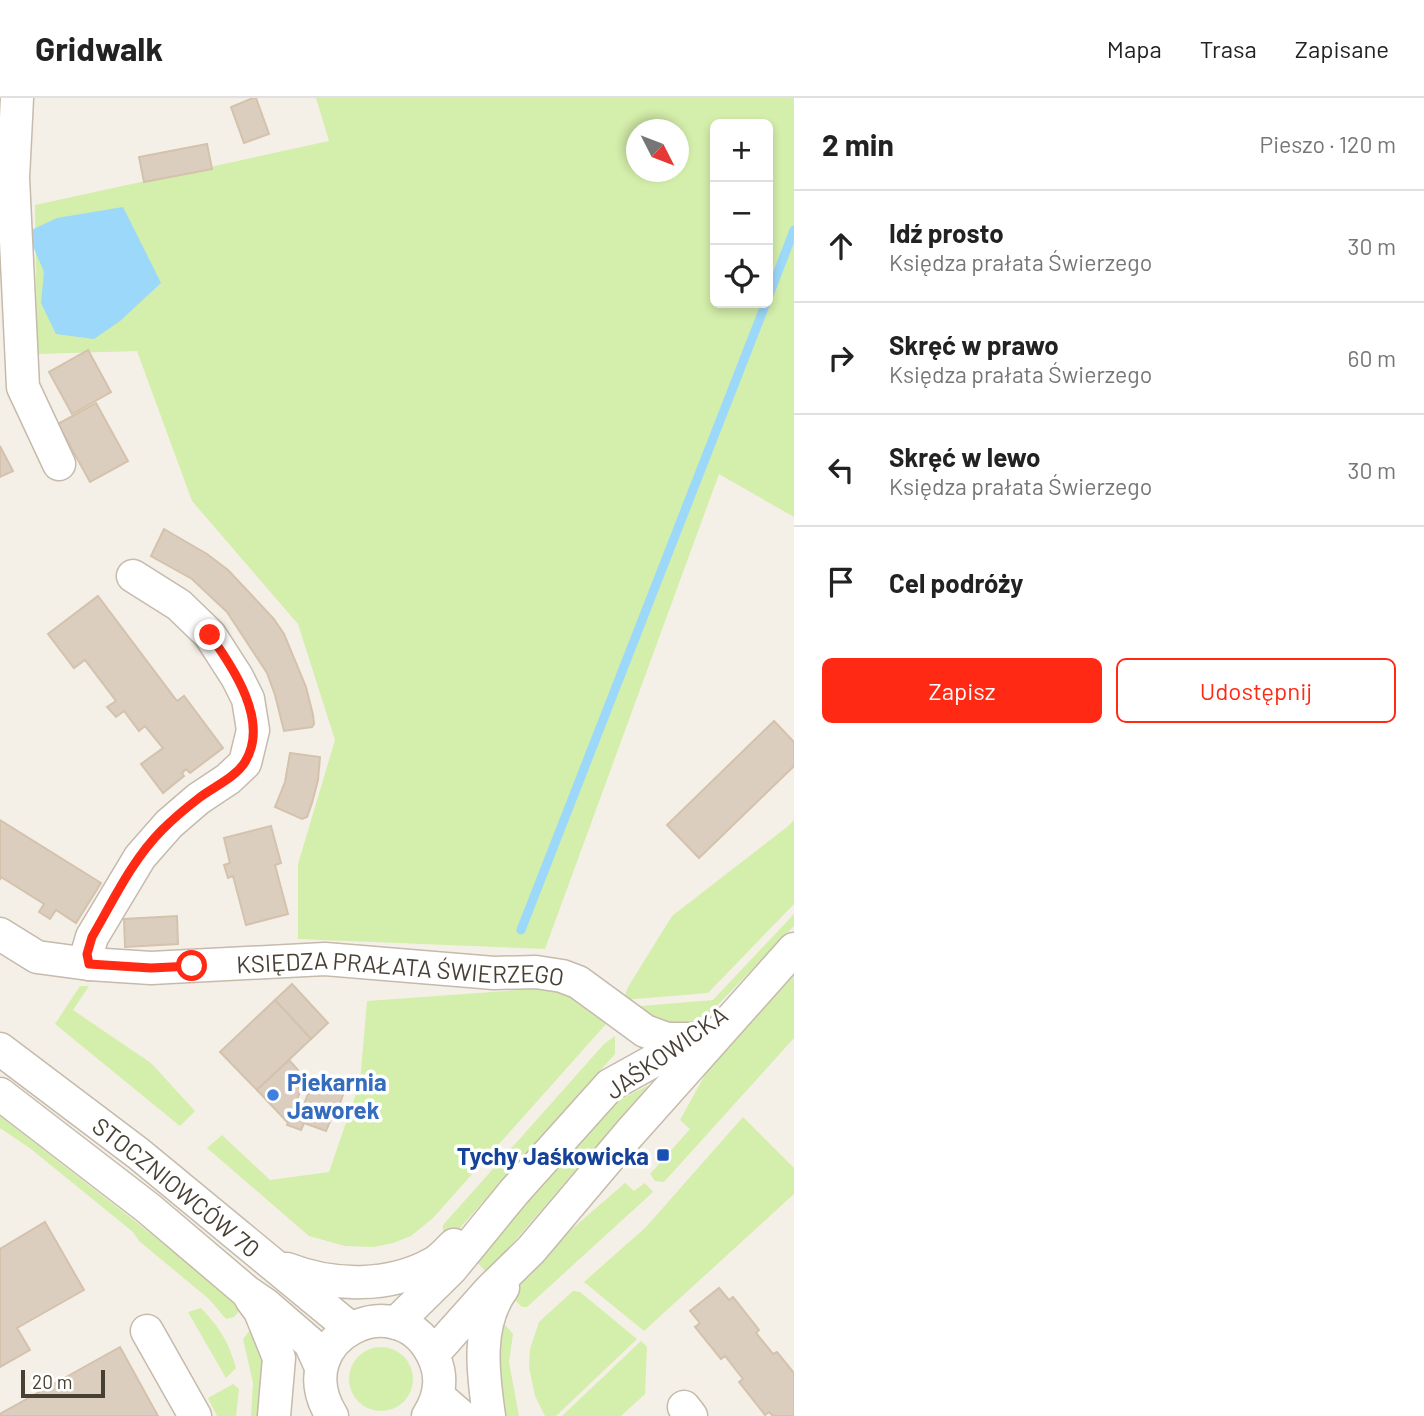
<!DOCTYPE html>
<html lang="pl">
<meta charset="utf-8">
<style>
:root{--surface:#fff;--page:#f6f6f6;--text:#222;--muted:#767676;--line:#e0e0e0;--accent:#ff2914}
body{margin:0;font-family:Barlow,sans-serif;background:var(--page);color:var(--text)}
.controls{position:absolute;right:21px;top:21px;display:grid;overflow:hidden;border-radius:10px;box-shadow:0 4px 10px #0003}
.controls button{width:63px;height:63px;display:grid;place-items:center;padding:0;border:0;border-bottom:2px solid var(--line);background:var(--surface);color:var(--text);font:35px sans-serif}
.compass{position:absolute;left:626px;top:21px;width:63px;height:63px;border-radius:50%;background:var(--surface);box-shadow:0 4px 10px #0003;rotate:132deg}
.scale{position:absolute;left:21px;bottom:18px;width:84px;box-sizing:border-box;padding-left:7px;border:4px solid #494035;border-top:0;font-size:19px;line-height:24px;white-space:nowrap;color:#494035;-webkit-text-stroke:5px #fff;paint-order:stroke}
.stop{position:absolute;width:21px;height:21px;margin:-16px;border:5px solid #ff2914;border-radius:50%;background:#fff}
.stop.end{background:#ff2914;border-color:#fff;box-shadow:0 2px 7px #0008}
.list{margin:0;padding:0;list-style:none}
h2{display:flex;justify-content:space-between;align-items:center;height:91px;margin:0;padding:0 28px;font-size:30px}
h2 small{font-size:23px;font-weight:400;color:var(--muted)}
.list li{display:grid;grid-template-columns:46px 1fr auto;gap:21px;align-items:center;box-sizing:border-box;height:112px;padding:0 28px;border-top:2px solid var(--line)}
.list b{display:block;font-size:26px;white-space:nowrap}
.list p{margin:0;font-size:23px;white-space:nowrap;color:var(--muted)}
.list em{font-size:23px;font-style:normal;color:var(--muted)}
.actions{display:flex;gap:14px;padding:21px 28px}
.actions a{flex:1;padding:16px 0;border:2px solid var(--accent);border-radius:10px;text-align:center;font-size:24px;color:var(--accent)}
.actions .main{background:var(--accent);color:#fff}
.icon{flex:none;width:38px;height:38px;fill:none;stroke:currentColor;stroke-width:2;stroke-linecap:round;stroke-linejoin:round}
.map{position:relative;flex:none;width:794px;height:1318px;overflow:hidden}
header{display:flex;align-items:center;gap:42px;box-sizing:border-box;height:98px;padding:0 35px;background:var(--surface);border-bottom:2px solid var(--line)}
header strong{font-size:33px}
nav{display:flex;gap:38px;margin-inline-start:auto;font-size:24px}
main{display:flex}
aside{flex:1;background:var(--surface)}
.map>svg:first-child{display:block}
</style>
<header>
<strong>Gridwalk</strong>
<nav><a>Mapa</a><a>Trasa</a><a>Zapisane</a></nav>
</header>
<main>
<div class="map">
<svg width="794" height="1318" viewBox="0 0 794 1318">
<rect width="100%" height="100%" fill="#f5f0e7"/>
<g fill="#d4eeab" fill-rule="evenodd">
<path d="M316 0H794V419L719 376 545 851 298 841V766L335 642 298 526 192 403 137 253 37 256 35 107 329 43ZM715 26H768V205H715ZM636 32H678V74H636Z"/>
<polygon points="794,722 794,806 708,895 623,902 628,889 672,818 787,729"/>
<path d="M794 816V828L708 917C677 930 666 926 636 914L641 908 713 902Z"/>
<polygon points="794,874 794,940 664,1084 655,1083 650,1076 690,1031 680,1022 706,975 725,947"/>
<polygon points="80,888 89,888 73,912 151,965 195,1013 180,1028 55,926"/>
<polygon points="548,890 562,893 606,926 433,1120 411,1138 393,1145 374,1149 345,1148 309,1138 207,1050 222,1037 270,1082 329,1074 360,984 367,903"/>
<polygon points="615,938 615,956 451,1140 443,1132 443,1127 604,946"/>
<polygon points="649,987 487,1175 474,1161 613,1005"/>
<polygon points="0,1018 244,1208 234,1219 226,1221 209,1201 139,1143 133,1134 31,1051 0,1030"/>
<polygon points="743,1019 794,1070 794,1096 644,1233 584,1184 646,1129"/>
<polygon points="625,1085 634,1093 645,1085 653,1094 527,1209 522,1209 510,1197 550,1150"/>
<polygon points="573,1193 580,1194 637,1241 556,1318 545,1318 535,1298 529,1269 530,1251 539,1224"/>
<path d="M201 1210C220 1230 228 1243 236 1270L226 1280 188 1214Z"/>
<polygon points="500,1221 513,1236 509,1264 519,1318 504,1318 495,1290"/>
<polygon points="250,1232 257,1235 265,1256 268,1318 251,1318 253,1285 243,1241"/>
<polygon points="641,1243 647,1249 645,1296 621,1318 562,1318"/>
<circle cx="381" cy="1281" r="32"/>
<polygon points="233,1286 239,1291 236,1318 217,1318 208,1300"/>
</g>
<polygon fill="#9cd8f9" points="123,109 161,185 120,223 94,241 56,236 41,205 44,174 27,134 57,120"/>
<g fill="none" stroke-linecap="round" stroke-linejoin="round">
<g stroke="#9cd8f9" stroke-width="9">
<polyline points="768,200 794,132"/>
<polyline points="521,832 766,205"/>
</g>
</g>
<g fill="#dbcebe" stroke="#d4c2ad" stroke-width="2">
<polygon points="253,0 256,0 269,36 244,45 231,9"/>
<polygon points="207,46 212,71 144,84 139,59"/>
<polygon points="88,252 111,294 72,316 49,274"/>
<polygon points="96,305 128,363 90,384 58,326"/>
<polygon points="0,348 13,373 0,379"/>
<polygon points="164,431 207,456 228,472 274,521 284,536 306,589 313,617 314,626 312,629 284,633 275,597 267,575 227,514 192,481 151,458"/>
<polygon points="98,498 177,603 184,598 223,650 190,675 186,671 182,675 184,678 163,695 141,666 163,650 145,628 139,633 124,613 116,619 107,609 116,603 85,562 74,570 48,536"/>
<polygon points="774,623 794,644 794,668 699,760 667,727"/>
<polygon points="290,655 320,659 318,682 312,705 307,719 302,721 275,709 285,684"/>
<polygon points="0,722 101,785 76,825 56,812 50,821 39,814 44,806 1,779 0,782"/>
<polygon points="271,728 281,765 275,767 288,816 246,827 233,778 228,780 224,767 230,765 224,740"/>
<polygon points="177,818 178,846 125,849 124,821"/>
<polygon points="292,886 328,925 311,941 275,902"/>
<polygon points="275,902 311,941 257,992 220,954"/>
<polygon points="289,962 298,972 292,987 301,991 288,1025 257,992"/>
<polygon points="314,980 345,991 334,1022 331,1021 326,1033 304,1025 301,1032 287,1027 295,1006 303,1009"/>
<polygon points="45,1124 84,1192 17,1230 30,1252 0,1269 0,1151"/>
<polygon points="719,1190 729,1202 733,1199 759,1232 756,1235 773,1256 777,1254 794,1275 794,1318 773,1318 769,1314 765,1317 739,1284 743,1281 725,1258 721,1261 695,1229 700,1225 690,1213"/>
<polygon points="120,1249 158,1318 0,1318 0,1316"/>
</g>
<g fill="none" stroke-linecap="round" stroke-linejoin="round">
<g stroke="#c5baab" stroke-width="35">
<g id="minor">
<polyline points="17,0 13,80 23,289 59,366"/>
<path id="s1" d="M0 836 37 859 89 866 151 870 325 861 494 875 536 874 562 878 578 884 645 933 667 941H694"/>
<polyline points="89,866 87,856 92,839 140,759 169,726 198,701 228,681 245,665 253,632 248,601 237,579 210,537 179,507 133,478"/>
<path id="s2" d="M0 951 139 1056 350 1230"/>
<polyline points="0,996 148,1110 247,1194 266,1207 310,1245 321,1269"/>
<path d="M287 1171C333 1189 390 1190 434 1165 441 1161 448 1153 454 1147"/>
<polyline points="251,1201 260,1213 279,1260 274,1318"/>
<polyline points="396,1225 451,1171 514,1094 610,987 693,941"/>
<polyline points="147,1233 195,1318"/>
<polyline points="433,1256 491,1191 531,1152 629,1036 794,851"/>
<polyline points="438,1298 461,1318"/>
<polyline points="684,1309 691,1318"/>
<path d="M332 1318C283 1239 402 1181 435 1262 443 1281 439 1301 428 1318"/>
<path d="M489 1318C483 1276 476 1226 503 1190"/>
</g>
</g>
<use href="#minor" stroke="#fff" stroke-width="32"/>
</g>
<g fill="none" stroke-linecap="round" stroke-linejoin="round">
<path stroke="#ff2914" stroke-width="9" d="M192 868 151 870 89 866 87 856 92 839C113 803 132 762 162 732 173 721 186 710 199 700 213 689 235 680 245 664 270 623 233 570 210 537"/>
</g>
<circle fill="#3f7fe0" stroke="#fff" stroke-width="2.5" cx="273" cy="997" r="7"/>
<rect fill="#1a4fb4" stroke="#fff" stroke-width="2.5" x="656" y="1050" width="14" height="14" rx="3.5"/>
<g text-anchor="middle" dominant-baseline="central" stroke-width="7" stroke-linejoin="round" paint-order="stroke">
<g font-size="24" fill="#494035" stroke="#fff">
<text stroke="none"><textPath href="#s1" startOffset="408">KSIĘDZA PRAŁATA ŚWIERZEGO</textPath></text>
<text transform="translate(666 954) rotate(-35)">JAŚKOWICKA</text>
<text stroke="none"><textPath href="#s2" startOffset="224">STOCZNIOWCÓW 70</textPath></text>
</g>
<g font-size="24" font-weight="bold" fill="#366cbe" stroke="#fff" text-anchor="start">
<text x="287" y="983">Piekarnia<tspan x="287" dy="28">Jaworek</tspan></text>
</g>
<g font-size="24" font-weight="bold" fill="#164399" stroke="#fff" text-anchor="end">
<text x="649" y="1057">Tychy Jaśkowicka</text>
</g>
</g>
</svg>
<div class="controls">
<button>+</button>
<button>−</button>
<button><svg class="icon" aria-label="locate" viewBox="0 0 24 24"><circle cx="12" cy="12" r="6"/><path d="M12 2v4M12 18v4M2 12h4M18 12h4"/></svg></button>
</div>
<svg class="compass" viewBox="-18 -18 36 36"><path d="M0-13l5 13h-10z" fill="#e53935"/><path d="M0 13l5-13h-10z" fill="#767676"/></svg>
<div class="scale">20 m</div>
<div class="stop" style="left:192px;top:868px"></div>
<div class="stop end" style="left:210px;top:537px"></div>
</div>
<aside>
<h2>2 min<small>Pieszo · 120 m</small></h2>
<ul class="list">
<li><svg class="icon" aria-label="ahead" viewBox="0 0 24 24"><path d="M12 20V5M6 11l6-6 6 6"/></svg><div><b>Idź prosto</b><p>Księdza prałata Świerzego</p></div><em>30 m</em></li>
<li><svg class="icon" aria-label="right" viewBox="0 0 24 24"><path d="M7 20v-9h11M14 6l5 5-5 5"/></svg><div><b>Skręć w prawo</b><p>Księdza prałata Świerzego</p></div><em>60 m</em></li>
<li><svg class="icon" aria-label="left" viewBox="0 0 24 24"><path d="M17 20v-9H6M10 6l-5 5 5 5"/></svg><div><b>Skręć w lewo</b><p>Księdza prałata Świerzego</p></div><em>30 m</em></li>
<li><svg class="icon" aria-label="arrive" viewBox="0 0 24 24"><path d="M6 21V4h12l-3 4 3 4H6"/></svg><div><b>Cel podróży</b></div></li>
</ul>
<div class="actions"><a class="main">Zapisz</a><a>Udostępnij</a></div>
</aside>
</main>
